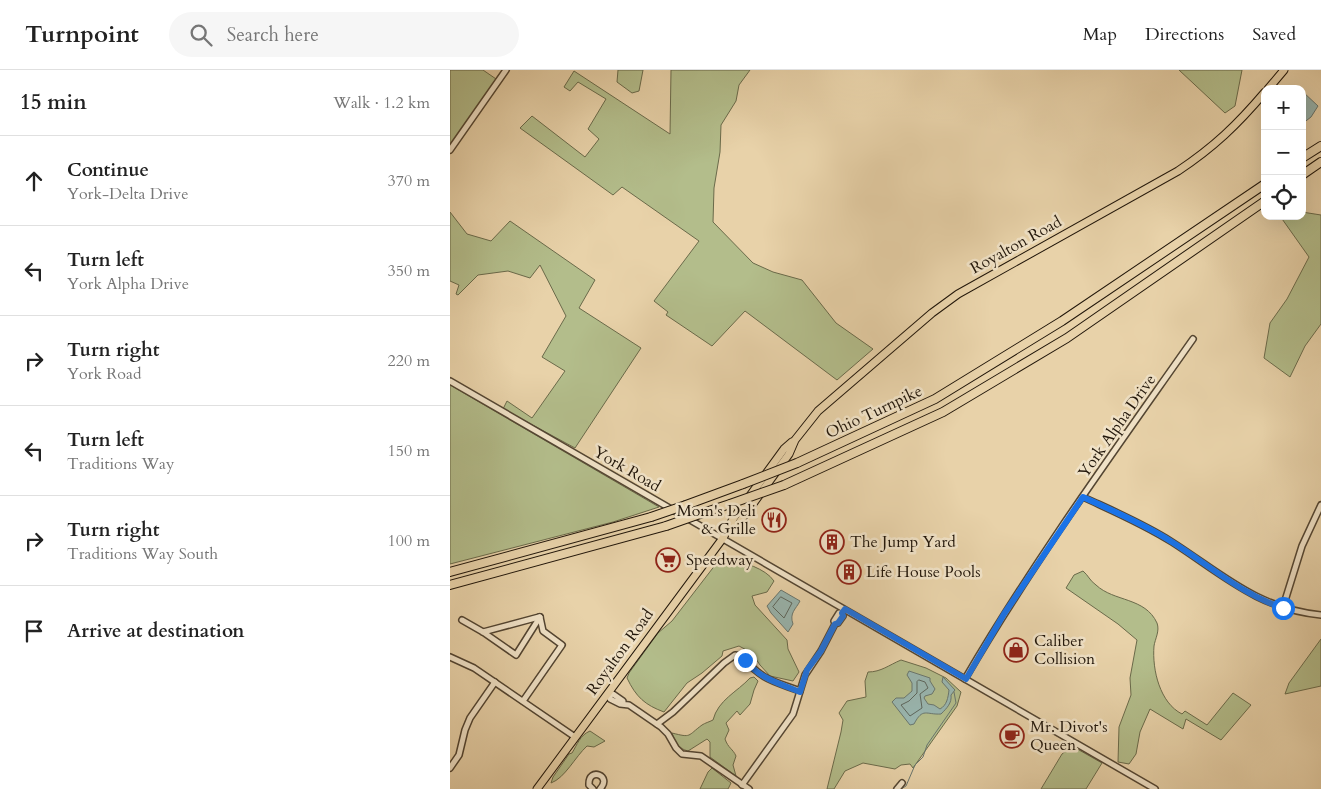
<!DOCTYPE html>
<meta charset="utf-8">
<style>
:root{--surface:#fff;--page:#f6f6f6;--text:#222;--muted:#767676;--line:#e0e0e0}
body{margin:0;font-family:Cardo,serif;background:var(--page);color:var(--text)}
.controls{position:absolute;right:15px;top:15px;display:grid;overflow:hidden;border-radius:10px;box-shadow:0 5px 20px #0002}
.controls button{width:45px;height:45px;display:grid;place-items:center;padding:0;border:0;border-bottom:1px solid var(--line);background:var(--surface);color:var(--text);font:25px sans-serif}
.stop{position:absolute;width:15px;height:15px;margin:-11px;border:4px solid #1a73e8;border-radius:50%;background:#fff}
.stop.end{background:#1a73e8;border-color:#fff;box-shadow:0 1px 5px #0008}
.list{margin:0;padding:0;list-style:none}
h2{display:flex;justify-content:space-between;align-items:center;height:65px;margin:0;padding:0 20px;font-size:21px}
h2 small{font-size:16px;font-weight:400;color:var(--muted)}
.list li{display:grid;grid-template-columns:32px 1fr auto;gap:15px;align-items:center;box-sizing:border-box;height:90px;padding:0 20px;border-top:1px solid var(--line)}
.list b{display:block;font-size:19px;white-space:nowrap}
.list p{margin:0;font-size:16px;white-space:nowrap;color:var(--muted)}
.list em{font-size:16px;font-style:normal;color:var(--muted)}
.icon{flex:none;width:28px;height:28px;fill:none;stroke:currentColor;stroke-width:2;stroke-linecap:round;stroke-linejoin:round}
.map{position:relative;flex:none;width:871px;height:719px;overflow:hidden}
header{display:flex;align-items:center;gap:30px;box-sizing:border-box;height:70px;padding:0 25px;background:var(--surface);border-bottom:1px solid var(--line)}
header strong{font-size:24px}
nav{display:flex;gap:28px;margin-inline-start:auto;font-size:18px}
.search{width:350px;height:45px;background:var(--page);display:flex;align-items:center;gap:12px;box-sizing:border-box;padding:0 18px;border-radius:28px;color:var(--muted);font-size:19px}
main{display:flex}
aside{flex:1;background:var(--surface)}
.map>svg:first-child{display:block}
</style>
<header>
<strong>Turnpoint</strong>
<div class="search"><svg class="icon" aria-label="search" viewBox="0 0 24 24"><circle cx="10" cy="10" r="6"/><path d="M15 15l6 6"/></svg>Search here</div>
<nav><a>Map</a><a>Directions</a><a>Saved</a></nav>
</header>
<main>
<aside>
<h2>15 min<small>Walk · 1.2 km</small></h2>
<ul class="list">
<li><svg class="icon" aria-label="ahead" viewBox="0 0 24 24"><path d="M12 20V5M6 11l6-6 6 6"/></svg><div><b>Continue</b><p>York-Delta Drive</p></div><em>370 m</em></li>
<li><svg class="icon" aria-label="left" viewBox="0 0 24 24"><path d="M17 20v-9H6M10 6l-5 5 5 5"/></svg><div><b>Turn left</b><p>York Alpha Drive</p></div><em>350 m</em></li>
<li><svg class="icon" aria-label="right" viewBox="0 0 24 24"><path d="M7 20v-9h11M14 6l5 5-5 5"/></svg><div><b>Turn right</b><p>York Road</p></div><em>220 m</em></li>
<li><svg class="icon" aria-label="left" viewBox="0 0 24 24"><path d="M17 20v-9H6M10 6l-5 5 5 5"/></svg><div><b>Turn left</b><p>Traditions Way</p></div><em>150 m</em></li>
<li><svg class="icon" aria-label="right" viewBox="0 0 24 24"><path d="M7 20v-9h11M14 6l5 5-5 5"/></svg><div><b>Turn right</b><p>Traditions Way South</p></div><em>100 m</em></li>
<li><svg class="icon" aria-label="arrive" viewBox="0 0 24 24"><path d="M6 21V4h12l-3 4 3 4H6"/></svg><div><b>Arrive at destination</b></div></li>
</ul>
</aside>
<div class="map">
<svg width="871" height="719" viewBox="0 0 871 719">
<rect width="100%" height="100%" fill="#e8d2a9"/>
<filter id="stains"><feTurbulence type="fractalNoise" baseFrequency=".004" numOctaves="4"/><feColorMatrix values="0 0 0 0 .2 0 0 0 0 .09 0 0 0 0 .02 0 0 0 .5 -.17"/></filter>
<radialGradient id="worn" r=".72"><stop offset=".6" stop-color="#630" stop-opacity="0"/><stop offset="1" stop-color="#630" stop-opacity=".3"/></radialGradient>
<g fill="#b3bd8b" stroke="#6a6a4a">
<polygon points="0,0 33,0 49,11 0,81"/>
<polygon points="168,0 193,0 189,21 182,23 167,12"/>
<polygon points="221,0 300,0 289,15 286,31 271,55 270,82 264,118 263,152 303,193 323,202 352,210 386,253 423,279 387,310 295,241 262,276 216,245 218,242 204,231 249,171 172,117 163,125 70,58 82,46 135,87 149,69 138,59 156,29 128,12 120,21 114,17 124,1 220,64"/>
<polygon points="729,0 792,0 785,36 775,43"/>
<polygon points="0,142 17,164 41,171 60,151 145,210 129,238 191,278 125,378 53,339 57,331 82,348 115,301 92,287 116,246 90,195 80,208 58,201 28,205 8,225 6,224 9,215 0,211"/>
<polygon points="852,142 871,145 871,254 855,276 840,307 814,288 820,253 837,229 859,187 830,146 852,146"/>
<polygon points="0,315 209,437 163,452 0,494"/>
<path d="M279 488C294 493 315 498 324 511L317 522 302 526 305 535 337 570 338 579 349 602 343 611 320 606 310 595 302 583 289 576 273 581 272 586 252 603 237 613 214 642C195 635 186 627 177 608L179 603 208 563 222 551 269 490Z"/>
<path d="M633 501C638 505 640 511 646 515 664 532 695 527 707 553 710 561 705 569 704 576 702 600 710 633 732 644L735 641 757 655 783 623 801 635 771 670 736 649 733 659 700 639 690 662 686 684 679 694 668 692 669 657 681 625 680 608 687 570 668 554 616 518 624 505Z"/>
<polygon points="871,569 871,616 835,624 839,613"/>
<path d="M451 590 476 598 496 608 511 622 507 636 463 698 460 694 451 695 445 699 413 693 395 701 384 719H377L391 662 393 650 389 643 397 631 416 627 415 611 418 602C431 602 439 595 451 590Z"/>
<path d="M304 607 308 611 304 620 300 634 290 645 287 641 276 653 279 660 275 669C278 678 283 679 286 686L283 695 286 706 260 687V672L257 669 238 681C229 679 225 672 222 663 242 668 237 666 252 655 255 653 259 652 263 650 268 630 287 622 300 608Z"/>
<path d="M140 661 155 671 144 677 137 676C125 687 115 708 101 713L103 707 119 684 122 683C127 675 130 665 140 661Z"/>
<polygon points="622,676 652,693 636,719 591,719 612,684"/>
<polygon points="262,698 281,713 278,719 250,719 258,702"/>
</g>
<g fill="#99b6b0" stroke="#69766e">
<polygon points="852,21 868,36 861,47 852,54"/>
<path d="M331 520 350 531C346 539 339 543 343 554L338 562 321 543 317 536Z"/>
<path d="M459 601 480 608V611L485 619 482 624 475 626 474 628 478 634 484 635 490 639C497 635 498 628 499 620L492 612 493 607 505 620 501 625C502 633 497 638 491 644 476 645 473 637 464 654L460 655 442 632 446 628H454L462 621V613L457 605Z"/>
</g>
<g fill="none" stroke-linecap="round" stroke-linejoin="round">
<g stroke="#5d665d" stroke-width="1">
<polygon points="331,527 342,533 334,548 323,537"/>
<polygon points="469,610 475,612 478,618 470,624 472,638 460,646 451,635 459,631 467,623 467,612"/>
</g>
<polyline stroke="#69766e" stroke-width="1" points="451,719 456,716 465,695 473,687 477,675 506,633 504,622"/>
<g stroke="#534532" stroke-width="8">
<g id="minor">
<polyline points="0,80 56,0"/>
<polyline points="0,311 705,719"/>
<path d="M633 427C663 441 694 454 722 472 772 504 808 539 871 545"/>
<polyline points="833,537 852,476 871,435"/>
<polyline points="12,550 33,562 66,585 90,547"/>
<polyline points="33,562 89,547"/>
<polyline points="0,587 24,598 125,667"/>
<path d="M515 609C584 491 665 380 743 269"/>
<polyline points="73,631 112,575 93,561 90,547"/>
<polyline points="173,634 173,631 163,624 160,625 160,629 170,634 179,635 211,657 218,664 226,678 232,684 251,686 299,719"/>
<path d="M207 654 223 642 274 593 285 585 291 586C314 611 320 610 350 621"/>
<polyline points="0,698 9,685 15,660 20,648 45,612"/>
<polyline points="292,715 343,644 355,605 371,581 385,554 384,551 389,543 392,543 393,546 388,553 385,554"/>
<path d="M143 719 139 715C138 696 163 706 150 719"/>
<polyline points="447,719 452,713"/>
</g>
</g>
<g stroke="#21160a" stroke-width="9">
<g id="major">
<polyline points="818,19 834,0"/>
<path d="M277 462 289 453 339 384 345 370 368 341 482 243 508 224 728 101C764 77 787 55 815 22"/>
<polyline points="87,719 273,468 283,449 334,379 342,372"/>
</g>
</g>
<g stroke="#21160a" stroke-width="10">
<g id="highway">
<polyline points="852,88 871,76"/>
<polyline points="852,105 871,92"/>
<polyline points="347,393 485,329 612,251 815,114"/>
<polyline points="334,415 493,342 617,268 815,131"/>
<polyline points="236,435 293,414"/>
<polyline points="250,444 280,434"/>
<polyline points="0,502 201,447"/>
<polyline points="0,515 216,456"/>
</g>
</g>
<use href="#minor" stroke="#f0e2c7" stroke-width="5"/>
<use href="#major" stroke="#e8d2a9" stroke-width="7"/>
<use href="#highway" stroke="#e8d2a9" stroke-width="8"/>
<g stroke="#21160a" stroke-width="10" stroke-linecap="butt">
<g id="highway-bridge">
<polyline points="293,414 347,393"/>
<polyline points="280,434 334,415"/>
<polyline points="201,447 236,435"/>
<polyline points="216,456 250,444"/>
</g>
</g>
<use href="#highway-bridge" stroke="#e8d2a9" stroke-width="8"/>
</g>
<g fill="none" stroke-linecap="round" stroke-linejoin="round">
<path stroke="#1a73e8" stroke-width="6" d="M295 590C310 609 329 613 350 622L357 600 371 581 385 554 388 553 393 546 392 543 395 539 516 609 554 544 633 427C663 441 694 454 722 472 759 495 791 524 833 538"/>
</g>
<defs>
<g id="restaurant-ring" transform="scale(1.25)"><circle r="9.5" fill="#f0e2c7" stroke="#8f2418" stroke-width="1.5"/><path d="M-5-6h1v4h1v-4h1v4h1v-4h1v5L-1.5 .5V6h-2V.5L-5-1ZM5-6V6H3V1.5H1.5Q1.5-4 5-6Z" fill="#8f2418"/></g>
<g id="building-ring" transform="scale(1.25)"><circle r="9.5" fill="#f0e2c7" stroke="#8f2418" stroke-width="1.5"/><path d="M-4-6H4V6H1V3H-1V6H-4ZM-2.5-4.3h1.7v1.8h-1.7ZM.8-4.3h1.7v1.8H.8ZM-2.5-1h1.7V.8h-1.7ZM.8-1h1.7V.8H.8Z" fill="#8f2418"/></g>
<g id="supermarket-ring" transform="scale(1.25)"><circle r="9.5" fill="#f0e2c7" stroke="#8f2418" stroke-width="1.5"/><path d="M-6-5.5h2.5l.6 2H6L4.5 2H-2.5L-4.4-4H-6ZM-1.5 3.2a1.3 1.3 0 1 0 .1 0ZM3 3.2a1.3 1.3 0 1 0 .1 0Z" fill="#8f2418"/></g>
<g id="shop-ring" transform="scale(1.25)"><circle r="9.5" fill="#f0e2c7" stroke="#8f2418" stroke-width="1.5"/><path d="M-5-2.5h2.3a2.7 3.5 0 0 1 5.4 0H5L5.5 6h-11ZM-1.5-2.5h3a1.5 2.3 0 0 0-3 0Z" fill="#8f2418"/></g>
<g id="cafe-ring" transform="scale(1.25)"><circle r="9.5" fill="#f0e2c7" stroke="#8f2418" stroke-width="1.5"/><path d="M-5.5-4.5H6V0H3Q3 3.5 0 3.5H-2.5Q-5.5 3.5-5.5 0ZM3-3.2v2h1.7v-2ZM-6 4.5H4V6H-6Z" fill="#8f2418"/></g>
</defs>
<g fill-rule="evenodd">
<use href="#restaurant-ring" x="324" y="450"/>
<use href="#building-ring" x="382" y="472"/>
<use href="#supermarket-ring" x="218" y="490"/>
<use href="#building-ring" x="399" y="502"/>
<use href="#shop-ring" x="566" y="580"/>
<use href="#cafe-ring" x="562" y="666"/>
</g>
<g text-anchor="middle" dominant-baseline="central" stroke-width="5" stroke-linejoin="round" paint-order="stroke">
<g font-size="16" fill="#21160a" stroke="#f0e2c7">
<text transform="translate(566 175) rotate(-29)">Royalton Road</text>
<text transform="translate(424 342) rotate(-25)">Ohio Turnpike</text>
<text transform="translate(667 356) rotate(-55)">York Alpha Drive</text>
<text transform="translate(177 399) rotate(30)">York Road</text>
<text transform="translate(170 582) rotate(-54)">Royalton Road</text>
</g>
<g font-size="16" fill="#21160a" stroke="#f0e2c7" text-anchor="start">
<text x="306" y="441" text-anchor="end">Mom's Deli<tspan x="306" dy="18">&amp; Grille</tspan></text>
<text x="400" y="472">The Jump Yard</text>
<text x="236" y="490">Speedway</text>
<text x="416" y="502">Life House Pools</text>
<text x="584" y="571">Caliber<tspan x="584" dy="18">Collision</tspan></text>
<text x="580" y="657">Mr. Divot's<tspan x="580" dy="18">Queen</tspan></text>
</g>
</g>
<rect width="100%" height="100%" filter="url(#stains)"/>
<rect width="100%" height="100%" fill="url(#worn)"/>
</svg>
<div class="controls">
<button>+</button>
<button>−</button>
<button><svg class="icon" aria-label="locate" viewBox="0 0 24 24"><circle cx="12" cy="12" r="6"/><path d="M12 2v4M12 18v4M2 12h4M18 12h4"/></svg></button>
</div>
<div class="stop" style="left:833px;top:538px"></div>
<div class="stop end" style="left:295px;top:590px"></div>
</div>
</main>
